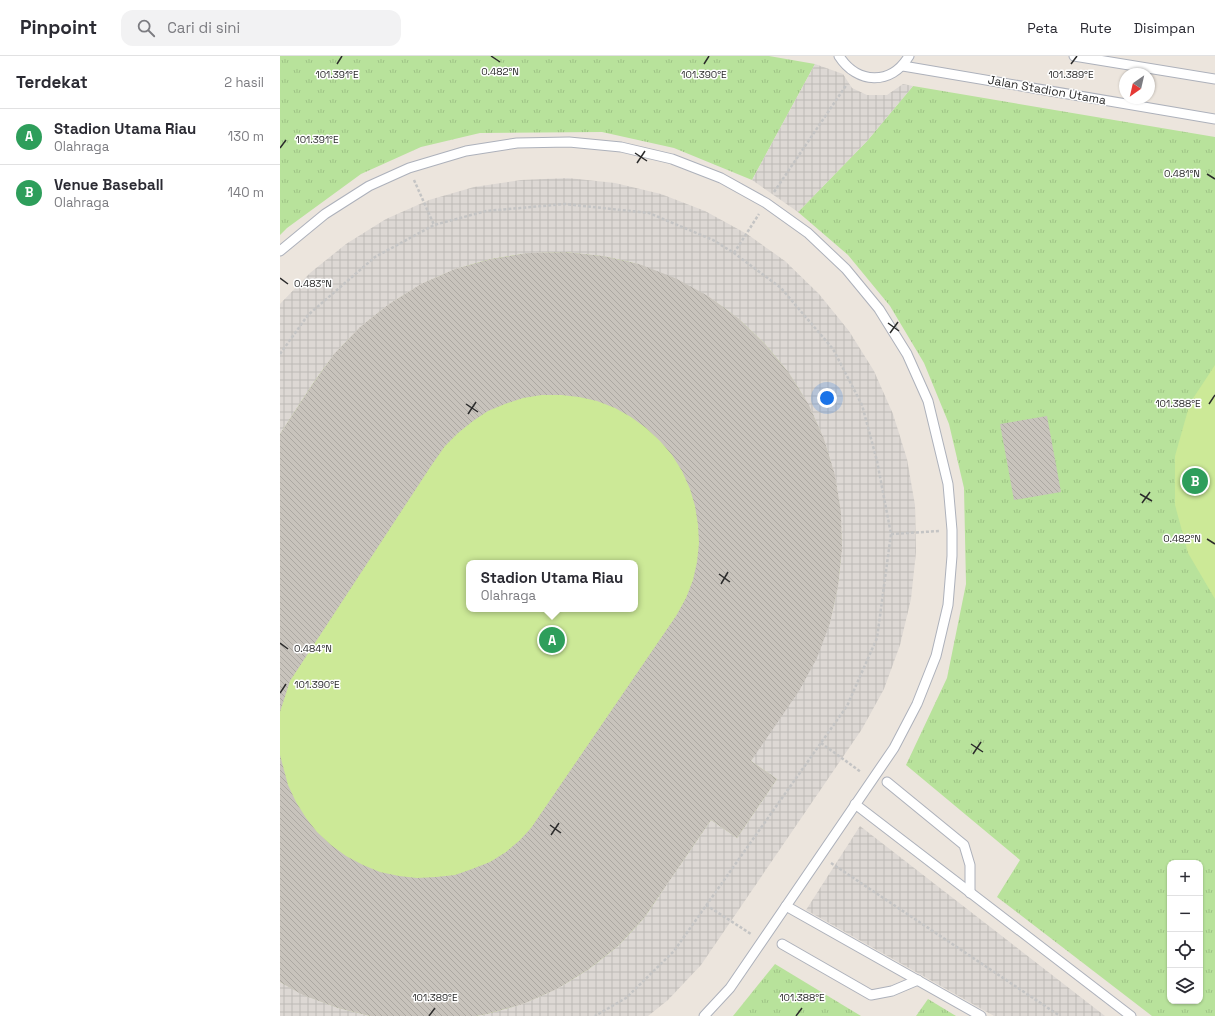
<!DOCTYPE html>
<html lang="id">
<meta charset="utf-8">
<style>
:root{--surface:#fff;--page:#f2f2f3;--text:#2b2b33;--muted:#7c7c81;--line:#e1e1e2;--accent:#ea580c}
body{margin:0;font-family:"Space Grotesk",sans-serif;background:var(--page);color:var(--text)}
.controls{position:absolute;right:12px;bottom:12px;display:grid;overflow:hidden;border-radius:8px;box-shadow:0 1px 3px #0004}
.controls button{width:36px;height:36px;display:grid;place-items:center;padding:0;border:0;border-bottom:1px solid var(--line);background:var(--surface);color:var(--text);font:20px sans-serif}
.compass{position:absolute;left:839px;top:12px;width:36px;height:36px;border-radius:50%;background:var(--surface);box-shadow:0 1px 3px #0004;rotate:214deg}
.you{position:absolute;left:547px;top:342px;width:14px;height:14px;margin:-10px;border:3px solid #fff;border-radius:50%;background:#1a73e8;box-shadow:0 0 0 6px #1a73e833}
.badge{display:grid;place-items:center;width:26px;height:26px;border-radius:50%;background:var(--accent);color:#fff;font-size:13px;font-weight:700}
.pin{position:absolute;translate:-50% -50%;border:2px solid #fff;box-shadow:0 1px 4px #0006}
.popup{position:absolute;left:186px;top:504px;width:172px;height:52px;box-sizing:border-box;display:grid;place-content:center;border-radius:8px;background:var(--surface);filter:drop-shadow(0 1px 3px #0005);font-size:13px;white-space:nowrap;color:var(--muted)}
.popup b{font-size:15px;color:var(--text)}
.popup::after{content:'';position:absolute;left:50%;top:100%;margin-left:-8px;border:8px solid transparent;border-top-color:var(--surface)}
.list{margin:0;padding:0;list-style:none}
h2{display:flex;justify-content:space-between;align-items:center;height:52px;margin:0;padding:0 16px;font-size:17px}
h2 small{font-size:13px;font-weight:400;color:var(--muted)}
.list li{display:grid;grid-template-columns:26px 1fr auto;gap:12px;align-items:center;box-sizing:border-box;height:56px;padding:0 16px;border-top:1px solid var(--line)}
.list b{display:block;font-size:15px;white-space:nowrap}
.list p{margin:0;font-size:13px;white-space:nowrap;color:var(--muted)}
.list em{font-size:13px;font-style:normal;color:var(--muted)}
.icon{flex:none;width:22px;height:22px;fill:none;stroke:currentColor;stroke-width:2;stroke-linecap:round;stroke-linejoin:round}
.map{position:relative;flex:none;width:935px;height:960px;overflow:hidden}
header{display:flex;align-items:center;gap:24px;box-sizing:border-box;height:56px;padding:0 20px;background:var(--surface);border-bottom:1px solid var(--line)}
header strong{font-size:19px}
nav{display:flex;gap:22px;margin-inline-start:auto;font-size:14px}
.search{width:280px;height:36px;background:var(--page);display:flex;align-items:center;gap:10px;box-sizing:border-box;padding:0 14px;border-radius:12px;color:var(--muted);font-size:15px}
main{display:flex}
aside{flex:1;background:var(--surface)}
.map>svg:first-child{display:block}
</style>
<header>
<strong>Pinpoint</strong>
<div class="search"><svg class="icon" aria-label="search" viewBox="0 0 24 24"><circle cx="10" cy="10" r="6"/><path d="M15 15l6 6"/></svg>Cari di sini</div>
<nav><a>Peta</a><a>Rute</a><a>Disimpan</a></nav>
</header>
<main>
<aside>
<h2>Terdekat<small>2 hasil</small></h2>
<ul class="list">
<li><span class="badge" style="background:#2e9e5b">A</span><div><b>Stadion Utama Riau</b><p>Olahraga</p></div><em>130 m</em></li>
<li><span class="badge" style="background:#2e9e5b">B</span><div><b>Venue Baseball</b><p>Olahraga</p></div><em>140 m</em></li>
</ul>
</aside>
<div class="map">
<svg width="935" height="960" viewBox="0 0 935 960">
<defs>
<pattern id="grass-tufts" width="24" height="20" patternUnits="userSpaceOnUse"><rect width="24" height="20" fill="#b8e29b"/><path d="M3 7l-1-3M5 7V3M7 7l1-3M15 17l-1-3M17 17v-4M19 17l1-3" fill="none" stroke="#9ec286"/></pattern>
<pattern id="plaza-grid" width="8" height="8" patternUnits="userSpaceOnUse"><rect width="8" height="8" fill="#ddd8d4"/><path d="M0 4h8M4 0v8" fill="none" stroke="#bebab6"/></pattern>
<pattern id="building-back-hatch" width="6" height="6" patternUnits="userSpaceOnUse"><rect width="6" height="6" fill="#c8c3bc"/><path d="M-1 5l2 2M0 0l6 6M5-1l2 2" fill="none" stroke="#aca8a2"/></pattern>
</defs>
<rect width="100%" height="100%" fill="#ece5dd"/>
<g fill="url(#grass-tufts)" fill-rule="evenodd">
<polygon points="0,0 489,0 535,8 472,124 394,92 322,76 200,77 141,91 81,118 7,172 0,179"/>
<path d="M633 30 935 81V960H872L717 841 740 804 626 709 667 622 686 528 684 432 669 368 644 307 610 250 568 199 518 156 587 85ZM890 807H920V945H890Z"/>
<polygon points="495,908 581,960 453,960"/>
<polygon points="648,943 676,960 636,960"/>
</g>
<g fill="#cce997" fill-rule="evenodd">
<path d="M286 196C310 199 336 200 360 209 373 213 385 220 397 226 408 231 419 235 428 241 537 309 585 442 550 564 547 577 534 595 527 607 508 639 490 672 471 705L497 723 457 782 431 764C416 786 401 808 386 829 379 840 372 852 364 862 325 912 258 950 196 960H90L58 952 23 939 0 926V378C18 351 34 322 55 298 96 251 150 217 210 203 235 197 260 197 286 196ZM189 507H355V553H189Z"/>
<polygon points="935,309 935,543 908,497 895,449 895,400 910,347"/>
</g>
<g fill="url(#plaza-grid)">
<polygon points="535,8 563,18 572,32 587,39 607,39 623,28 633,30 587,85 518,156 472,124"/>
<polygon points="288,122 335,127 381,138 425,155 467,178 505,205 539,238 569,275 594,315 613,358 627,403 635,449 636,496 631,543 620,589 604,633 582,673 421,909 388,944 368,960 196,960 207,958 243,948 277,933 309,913 338,890 364,862 431,764 457,782 497,723 471,705 550,567 558,531 562,493 561,456 555,419 544,383 529,349 509,317 485,288 458,262 428,240 359,208 323,200 286,196 248,197 211,203 175,213 141,228 109,248 80,271 54,298 32,329 0,378 0,248 30,217 66,188 106,163 149,144 194,131 241,124"/>
<polygon points="580,770 825,960 714,960 526,854"/>
<polygon points="0,926 24,939 58,952 90,960 0,960"/>
</g>
<g fill="url(#building-back-hatch)">
<polygon points="285,196 323,200 359,208 395,222 428,240 458,262 485,288 509,317 529,349 544,383 555,419 561,456 562,493 558,531 550,567 537,602 519,635 471,705 497,723 457,782 431,764 364,862 338,890 309,913 277,933 243,948 207,958 196,960 90,960 58,952 23,939 0,926 0,699 8,729 16,746 26,762 37,776 51,789 66,800 83,809 100,816 119,820 137,822 156,821 175,819 192,813 210,806 226,796 240,784 251,772 396,560 406,542 413,524 417,506 419,487 418,469 415,450 410,433 402,415 392,399 380,385 366,372 351,361 335,352 317,345 299,341 281,339 262,339 243,342 225,348 208,355 193,365 178,377 165,390 151,410 10,625 0,656 0,378 32,329 54,298 80,271 109,248 141,228 175,213 211,203 248,197"/>
<polygon points="767,360 781,436 734,444 720,368"/>
</g>
<g fill="none" stroke-linecap="round" stroke-linejoin="round">
<g stroke="#adb1bb" stroke-width="11">
<g id="lane">
<path d="M559 0C577 28 611 30 629 0"/>
<polyline points="794,0 935,23"/>
<polyline points="623,10 935,63"/>
<polyline points="0,195 45,158 89,130 129,112 186,95 237,87 289,86 341,91 392,103 441,122 486,147 528,177 566,213 599,253 627,298 648,345 668,428 672,474 672,500 668,549 656,600 637,648 614,692 450,932 424,960"/>
<polyline points="607,726 684,789 690,809 690,837"/>
<polyline points="575,748 851,960"/>
<polyline points="506,850 701,960"/>
<polyline points="502,888 591,939 612,935 638,924"/>
</g>
</g>
<g stroke="#c4c4c4" stroke-width="2.5" stroke-dasharray="3 2" stroke-linecap="butt">
<polyline points="134,124 154,169"/>
<polyline points="494,136 567,28"/>
<polyline points="454,197 479,158"/>
<polyline points="0,298 28,259 95,201 154,169 206,155 285,148 369,157 433,184 454,197 501,232 553,293 582,349 597,405 611,478 597,582 567,650 394,895 346,942 315,960"/>
<polyline points="611,478 660,475"/>
<polyline points="541,687 581,716"/>
<polyline points="551,807 780,960"/>
<polyline points="426,849 471,878"/>
</g>
<use href="#lane" stroke="#fff" stroke-width="9"/>
</g>
<path fill="none" stroke="#2b2b2b" stroke-width="1.5" d="M211 0 220 6M57 8 62 0M424 8 429 0M791 8 797 0M0 92 6 84M355 97 367 105M357 107 365 95M927 118 935 123M0 222 8 228M608 267 619 275M610 277 618 266M186 348 198 356M929 348 935 339M188 358 196 346M860 438 872 445M862 447 870 436M927 483 935 488M439 518 450 526M441 528 448 516M0 587 8 593M0 637 6 628M691 688 703 696M693 698 701 686M270 769 281 777M271 779 279 767M149 960 155 952M516 960 522 952"/>
<g text-anchor="middle" dominant-baseline="central" stroke-width="3" stroke-linejoin="round" paint-order="stroke">
<g font-size="12" fill="#2b2b2b" stroke="#fff">
<text transform="translate(767 34) rotate(10)">Jalan Stadion Utama</text>
</g>
</g>
<g font-size="10" text-anchor="middle" fill="#2b2b2b" stroke="#fff" stroke-width="3" stroke-linejoin="round" paint-order="stroke">
<text x="220" y="19">0.482°N</text>
<text x="57" y="22">101.391°E</text>
<text x="424" y="22">101.390°E</text>
<text x="791" y="22">101.389°E</text>
<text x="37" y="87">101.391°E</text>
<text x="902" y="121">0.481°N</text>
<text x="33" y="231">0.483°N</text>
<text x="898" y="351">101.388°E</text>
<text x="902" y="486">0.482°N</text>
<text x="33" y="596">0.484°N</text>
<text x="37" y="632">101.390°E</text>
<text x="155" y="945">101.389°E</text>
<text x="522" y="945">101.388°E</text>
</g>
</svg>
<div class="controls">
<button>+</button>
<button>−</button>
<button><svg class="icon" aria-label="locate" viewBox="0 0 24 24"><circle cx="12" cy="12" r="6"/><path d="M12 2v4M12 18v4M2 12h4M18 12h4"/></svg></button>
<button><svg class="icon" aria-label="layers" viewBox="0 0 24 24"><path d="M12 4l9 5-9 5-9-5zM3 14l9 5 9-5"/></svg></button>
</div>
<svg class="compass" viewBox="-18 -18 36 36"><path d="M0-13l5 13h-10z" fill="#e53935"/><path d="M0 13l5-13h-10z" fill="#7c7c81"/></svg>
<div class="you"></div>
<div class="pin badge" style="left:272px;top:584px;background:#2e9e5b">A</div>
<div class="popup"><b>Stadion Utama Riau</b>Olahraga</div>
<div class="pin badge" style="left:915px;top:425px;background:#2e9e5b">B</div>
</div>
</main>
